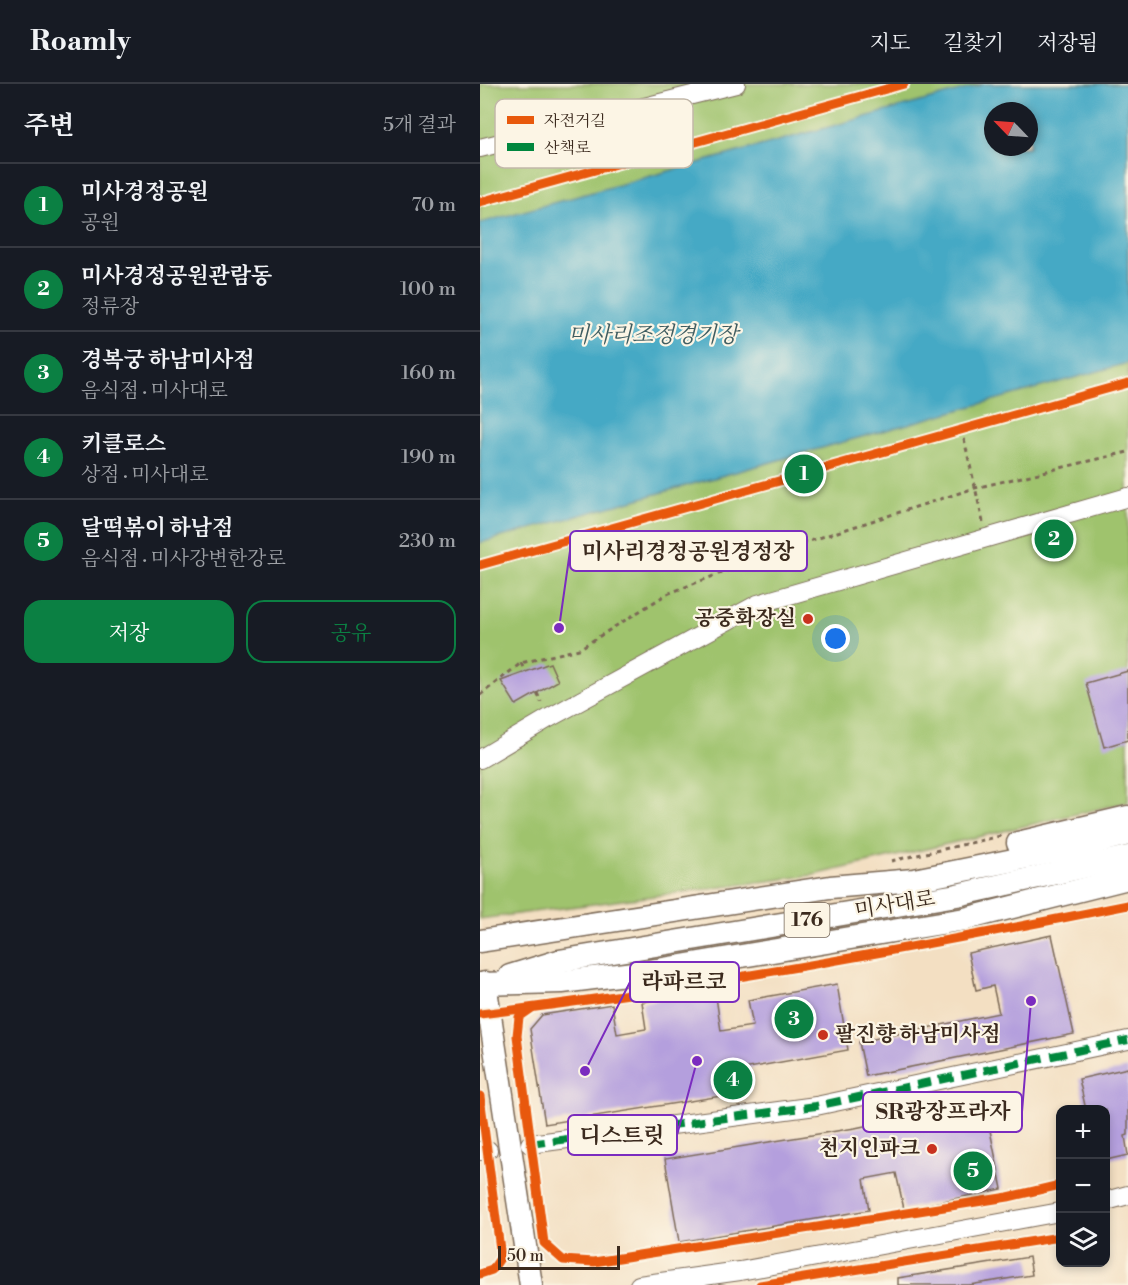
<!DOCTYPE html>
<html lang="ko">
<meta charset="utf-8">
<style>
:root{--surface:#171b24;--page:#242831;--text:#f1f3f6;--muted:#9ea1a6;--line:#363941;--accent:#0b8043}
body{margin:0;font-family:"Libre Bodoni","Noto Serif KR",serif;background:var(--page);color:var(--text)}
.controls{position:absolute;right:18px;bottom:18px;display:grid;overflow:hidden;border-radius:12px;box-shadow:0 3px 9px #0003}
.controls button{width:54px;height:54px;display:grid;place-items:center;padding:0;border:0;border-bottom:2px solid var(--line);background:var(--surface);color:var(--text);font:30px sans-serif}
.compass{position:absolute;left:504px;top:18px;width:54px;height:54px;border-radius:50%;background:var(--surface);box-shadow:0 3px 9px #0003;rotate:295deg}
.scale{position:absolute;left:18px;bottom:15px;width:122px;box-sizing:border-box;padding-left:6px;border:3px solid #3b2a1e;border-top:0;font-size:16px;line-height:21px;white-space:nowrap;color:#3b2a1e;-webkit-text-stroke:4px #fcf5e5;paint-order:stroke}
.you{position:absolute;left:356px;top:555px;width:21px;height:21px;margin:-15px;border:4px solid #fff;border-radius:50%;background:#1a73e8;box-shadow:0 0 0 9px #1a73e833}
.badge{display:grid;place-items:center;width:39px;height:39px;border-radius:50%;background:var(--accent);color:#fff;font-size:20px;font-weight:700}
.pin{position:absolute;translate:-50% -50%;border:3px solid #fff;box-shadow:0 2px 6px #0006}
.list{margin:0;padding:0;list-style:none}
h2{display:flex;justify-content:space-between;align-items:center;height:78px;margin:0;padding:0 24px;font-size:26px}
h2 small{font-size:20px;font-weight:400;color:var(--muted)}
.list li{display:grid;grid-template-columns:39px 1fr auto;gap:18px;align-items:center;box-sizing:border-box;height:84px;padding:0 24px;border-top:2px solid var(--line)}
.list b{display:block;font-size:22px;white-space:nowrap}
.list p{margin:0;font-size:20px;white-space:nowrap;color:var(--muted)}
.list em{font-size:20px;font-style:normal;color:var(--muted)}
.actions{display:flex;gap:12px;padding:18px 24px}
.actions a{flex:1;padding:14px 0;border:2px solid var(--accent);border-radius:18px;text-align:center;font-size:21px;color:var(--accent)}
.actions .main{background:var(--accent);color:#fff}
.icon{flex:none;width:33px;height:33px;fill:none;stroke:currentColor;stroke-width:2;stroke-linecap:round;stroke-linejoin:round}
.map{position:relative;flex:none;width:648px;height:1201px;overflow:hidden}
header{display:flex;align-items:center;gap:36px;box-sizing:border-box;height:84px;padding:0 30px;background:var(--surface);border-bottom:2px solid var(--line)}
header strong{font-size:28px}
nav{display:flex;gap:33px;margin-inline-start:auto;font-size:21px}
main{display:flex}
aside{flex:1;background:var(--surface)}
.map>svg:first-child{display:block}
</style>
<header>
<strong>Roamly</strong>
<nav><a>지도</a><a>길찾기</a><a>저장됨</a></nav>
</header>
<main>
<aside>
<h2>주변<small>5개 결과</small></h2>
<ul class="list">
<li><span class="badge">1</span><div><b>미사경정공원</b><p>공원</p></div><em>70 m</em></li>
<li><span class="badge">2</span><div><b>미사경정공원관람동</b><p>정류장</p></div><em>100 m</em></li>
<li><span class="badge">3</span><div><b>경복궁 하남미사점</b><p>음식점 · 미사대로</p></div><em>160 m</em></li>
<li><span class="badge">4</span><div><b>키클로스</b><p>상점 · 미사대로</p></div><em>190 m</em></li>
<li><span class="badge">5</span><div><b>달떡볶이 하남점</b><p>음식점 · 미사강변한강로</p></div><em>230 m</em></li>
</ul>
<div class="actions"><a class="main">저장</a><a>공유</a></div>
</aside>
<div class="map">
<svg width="648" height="1201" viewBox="0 0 648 1201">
<rect width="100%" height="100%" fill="#fcf5e5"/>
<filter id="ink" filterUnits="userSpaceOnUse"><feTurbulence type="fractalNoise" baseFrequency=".0167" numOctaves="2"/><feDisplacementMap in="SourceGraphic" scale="12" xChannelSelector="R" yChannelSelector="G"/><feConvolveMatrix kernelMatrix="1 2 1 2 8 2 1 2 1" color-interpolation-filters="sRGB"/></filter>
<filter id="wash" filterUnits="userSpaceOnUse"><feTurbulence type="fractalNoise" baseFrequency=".008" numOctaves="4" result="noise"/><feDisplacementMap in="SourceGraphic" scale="24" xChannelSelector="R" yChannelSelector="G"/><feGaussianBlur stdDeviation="1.35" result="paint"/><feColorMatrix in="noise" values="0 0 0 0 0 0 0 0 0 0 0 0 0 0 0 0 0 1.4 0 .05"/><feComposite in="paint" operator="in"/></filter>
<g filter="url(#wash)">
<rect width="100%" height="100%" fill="#f3dfc2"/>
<path fill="#9fc36d" stroke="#6d7646" stroke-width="1.5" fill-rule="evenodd" d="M0 0H648V718L334 791 0 835ZM513 27H549V63H513Z"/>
<path fill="#45a9c5" stroke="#406a72" stroke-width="1.5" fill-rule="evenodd" d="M505 0H648V279L0 459V139ZM513 27H549V63H513Z"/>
<g id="blocks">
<g fill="#b49fdd">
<polygon points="70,579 78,597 36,621 21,597"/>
<polygon points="648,587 648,656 624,663 606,599"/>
<polygon points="572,851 594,950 386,992 379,958 519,929 513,902 496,906 488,869"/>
<polygon points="357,900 368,966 263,985 267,1008 65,1040 50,945 62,931 132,920 137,950 166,945 162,918 235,906 241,947 273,942 268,916"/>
<polygon points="648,984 648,1051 645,1052 648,1071 626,1076 626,1026 606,1026 599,995"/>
<polygon points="504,1017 522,1105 424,1125 416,1089 384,1095 389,1126 199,1158 185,1075 375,1044"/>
<polygon points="549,1173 552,1191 489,1201 418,1201 418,1194"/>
</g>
</g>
</g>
<g filter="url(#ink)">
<use href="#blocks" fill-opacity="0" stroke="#7b6957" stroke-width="1.5"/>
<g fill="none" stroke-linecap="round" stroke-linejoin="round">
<g stroke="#7b6957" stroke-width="20">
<g id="minor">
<polyline points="0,64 256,0"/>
<polyline points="0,675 69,634 278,520 648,413"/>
<polyline points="50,1060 336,1022 648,956"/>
<polyline points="0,1067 8,1066"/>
<polyline points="626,1117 648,1111"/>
<polyline points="159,1201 260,1187 580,1128"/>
</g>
</g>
<g stroke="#7b6957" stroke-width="25">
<g id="major">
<polyline points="538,759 648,733"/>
<polyline points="0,857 350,803 434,796 598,763 648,750"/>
<polyline points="30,892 79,877 477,811 648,773"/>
<polyline points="5,899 51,1201"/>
<polyline points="0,900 82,898 177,886 485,835 648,794"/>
</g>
</g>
<g stroke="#7b6957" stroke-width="3" stroke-dasharray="4.5 4.5" stroke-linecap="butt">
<polyline points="482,346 503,438"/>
<polyline points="41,579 45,588"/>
<polyline points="57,609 61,618"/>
<polyline points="0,611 41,579 99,565 187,510 298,467 495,404 648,368"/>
<polyline points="411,777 521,752"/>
</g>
<use href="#minor" stroke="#fff" stroke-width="18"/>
<use href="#major" stroke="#fff" stroke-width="22"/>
<polyline stroke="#00873e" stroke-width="8" stroke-dasharray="15 8" stroke-linecap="butt" points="50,1060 336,1022 648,956"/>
<g stroke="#fcf5e5" stroke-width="13">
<g id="cycleway">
<polyline points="0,118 424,0"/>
<polyline points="0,481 648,299"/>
<polyline points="52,924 39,933 37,952 64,1159 83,1176 114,1178 528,1113 580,1101"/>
<path d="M0 930C217 904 433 864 648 821"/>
<polyline points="0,1012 21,1173 12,1186 0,1190"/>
<polyline points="280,1201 580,1153"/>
</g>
</g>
<use href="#cycleway" stroke="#e8590c" stroke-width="9"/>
</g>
</g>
<g fill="#c8321e" stroke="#fcf5e5" stroke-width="2">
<circle cx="328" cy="535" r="6"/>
<circle cx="343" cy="951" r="6"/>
<circle cx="452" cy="1065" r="6"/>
</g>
<g text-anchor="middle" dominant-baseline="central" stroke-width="4.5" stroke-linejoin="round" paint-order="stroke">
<rect fill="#fcf5e5" stroke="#75675a" stroke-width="1.5" x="304.5" y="819" width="45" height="34" rx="4.5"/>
<g font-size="20" font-weight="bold" fill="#3b2a1e">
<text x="327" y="836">176</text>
</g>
<g font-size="21" font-weight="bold" fill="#3b2a1e" stroke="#fcf5e5" text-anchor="end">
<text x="316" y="535">공중화장실</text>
<text x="355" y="951" text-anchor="start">팔진향 하남미사점</text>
<text x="440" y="1065">천지인파크</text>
</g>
<g font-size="21" fill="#3b2a1e" stroke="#fcf5e5">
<text transform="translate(415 821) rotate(-9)">미사대로</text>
</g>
<g font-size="22" font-style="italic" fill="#3f5d61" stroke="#fcf5e5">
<text x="173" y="251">미사리조정경기장</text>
</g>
</g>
<rect x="15" y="15" width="198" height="69" rx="9" fill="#fcf5e5" stroke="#c2b8a9" stroke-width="1.5"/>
<rect x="27" y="32" width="27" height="8" fill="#e8590c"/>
<rect x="27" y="59" width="27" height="8" fill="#00873e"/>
<g font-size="16" fill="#3b2a1e">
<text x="64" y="42">자전거길</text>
<text x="64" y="69">산책로</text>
</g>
<path fill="none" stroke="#7b2cbf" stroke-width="2" d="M79 544L90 467M105 987L150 898M551 917L542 1028M217 977L197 1051"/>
<g fill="#7b2cbf" stroke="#fcf5e5" stroke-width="2">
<circle cx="79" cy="544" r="6"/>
<circle cx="105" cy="987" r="6"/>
<circle cx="551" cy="917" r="6"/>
<circle cx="217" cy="977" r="6"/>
</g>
<g fill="#fcf5e5" stroke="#7b2cbf" stroke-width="2">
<rect x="90" y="447" width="237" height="40" rx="6"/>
<rect x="150" y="878" width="109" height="40" rx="6"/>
<rect x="383" y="1008" width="159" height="40" rx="6"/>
<rect x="88" y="1031" width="109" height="40" rx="6"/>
</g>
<g font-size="22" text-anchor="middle" font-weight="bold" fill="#3b2a1e">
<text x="208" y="475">미사리경정공원경정장</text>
<text x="204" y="905">라파르코</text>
<text x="463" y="1035">SR광장프라자</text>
<text x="142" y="1059">디스트릿</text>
</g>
</svg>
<div class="controls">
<button>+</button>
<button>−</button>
<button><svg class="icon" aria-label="layers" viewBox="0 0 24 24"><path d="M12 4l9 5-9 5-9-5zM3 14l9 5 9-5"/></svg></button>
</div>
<svg class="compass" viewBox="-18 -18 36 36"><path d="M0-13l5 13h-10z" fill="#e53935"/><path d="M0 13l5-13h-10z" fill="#9ea1a6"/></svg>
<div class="scale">50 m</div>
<div class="you"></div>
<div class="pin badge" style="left:324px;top:390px">1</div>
<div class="pin badge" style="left:574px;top:455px">2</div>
<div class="pin badge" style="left:314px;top:935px">3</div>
<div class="pin badge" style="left:253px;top:996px">4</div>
<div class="pin badge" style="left:493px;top:1087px">5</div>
</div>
</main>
